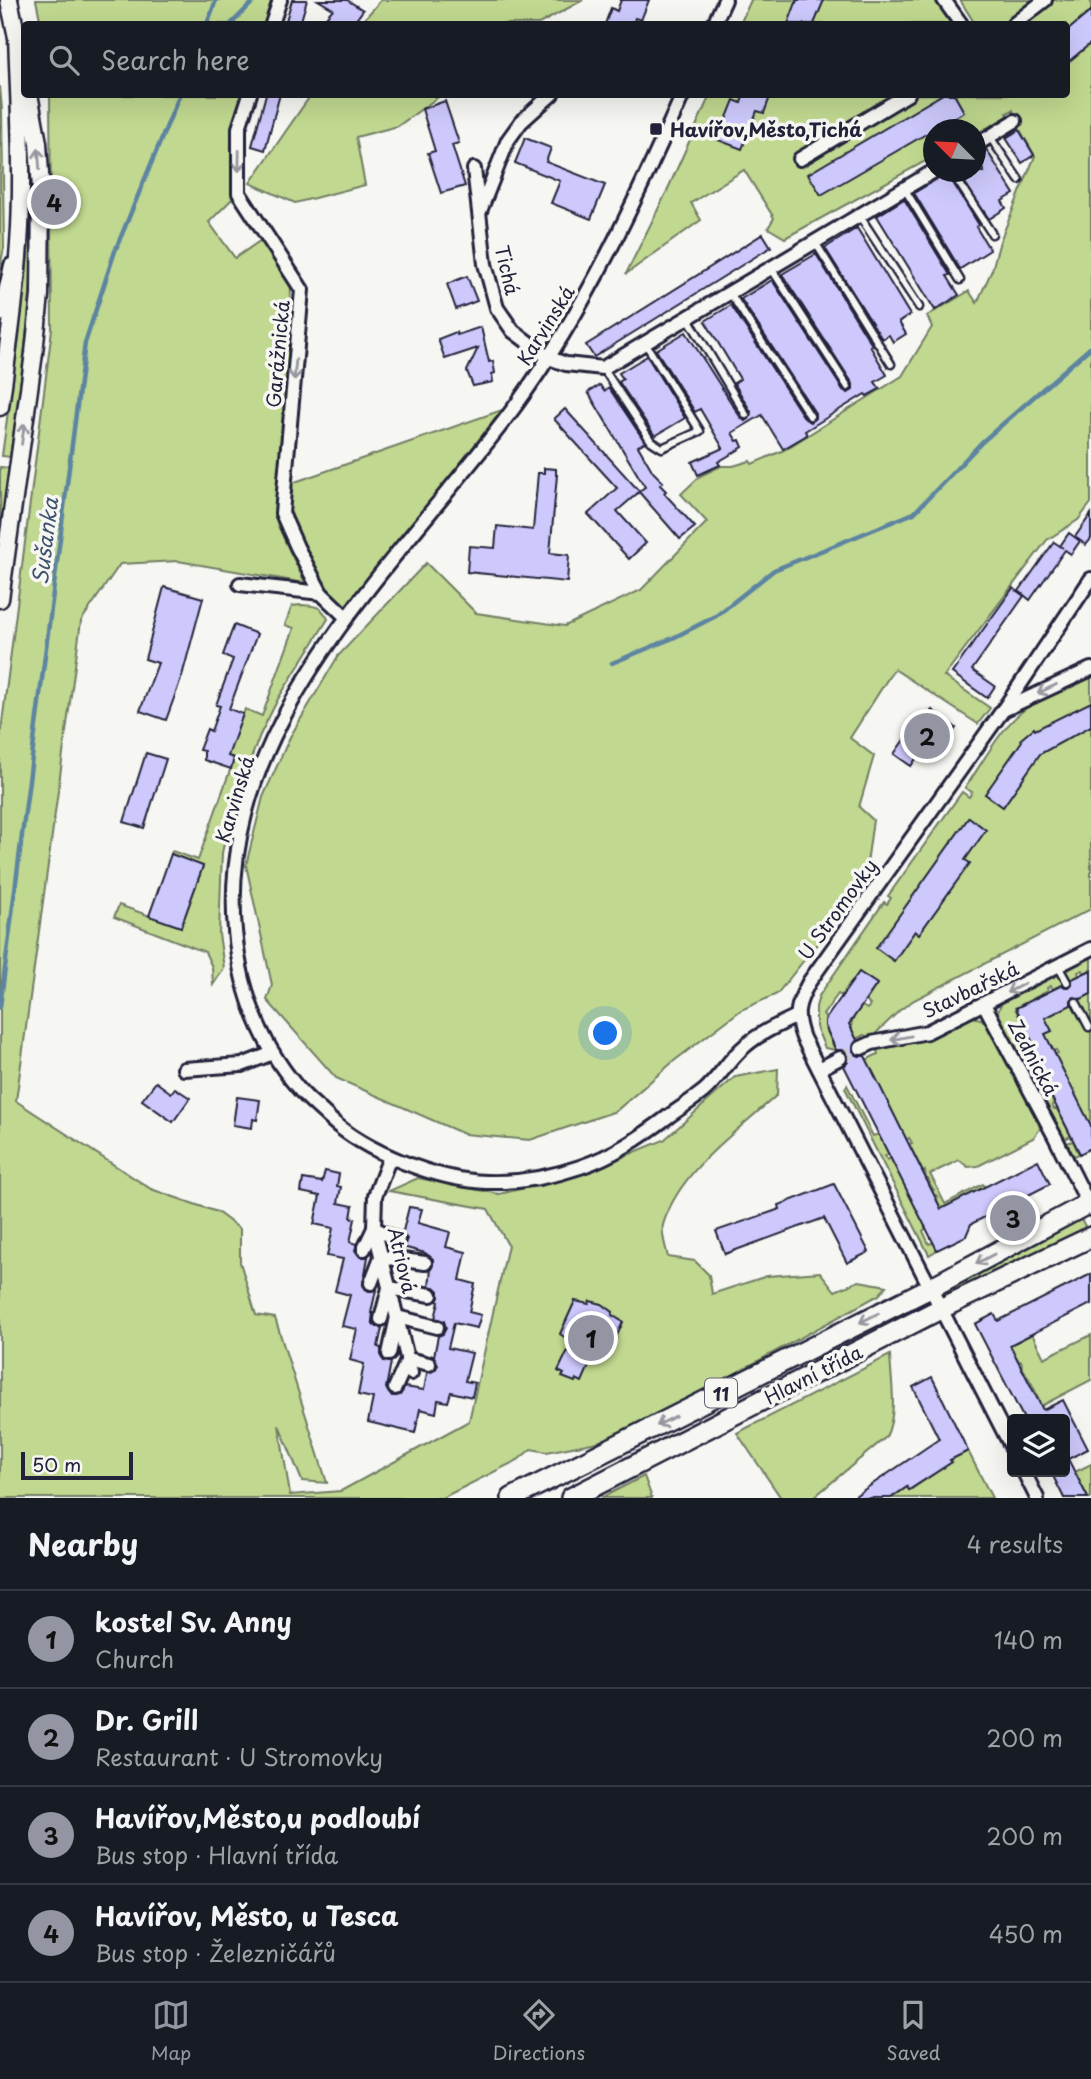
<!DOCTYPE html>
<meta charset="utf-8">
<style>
:root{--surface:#171b24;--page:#242831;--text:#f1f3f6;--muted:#9ea1a6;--line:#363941;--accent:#9495a2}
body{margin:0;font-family:"Playpen Sans",sans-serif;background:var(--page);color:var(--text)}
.controls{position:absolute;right:21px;bottom:21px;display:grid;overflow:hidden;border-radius:7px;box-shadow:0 7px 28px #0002}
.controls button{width:63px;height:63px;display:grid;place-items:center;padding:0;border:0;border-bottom:2px solid var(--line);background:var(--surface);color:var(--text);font:35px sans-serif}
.compass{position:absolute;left:923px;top:119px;width:63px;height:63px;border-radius:50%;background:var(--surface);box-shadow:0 7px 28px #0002;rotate:294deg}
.scale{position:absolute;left:21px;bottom:18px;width:112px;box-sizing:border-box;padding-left:7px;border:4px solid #22223b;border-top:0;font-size:19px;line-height:24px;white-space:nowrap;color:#22223b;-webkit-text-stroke:5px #f6f6f2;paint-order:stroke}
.you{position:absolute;left:606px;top:1034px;width:24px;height:24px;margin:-18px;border:5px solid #fff;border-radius:50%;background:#1a73e8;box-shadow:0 0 0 10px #1a73e833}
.badge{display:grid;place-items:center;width:46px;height:46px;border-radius:50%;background:var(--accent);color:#111;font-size:23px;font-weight:700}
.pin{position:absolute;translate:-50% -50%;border:4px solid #fff;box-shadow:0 2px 7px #0006}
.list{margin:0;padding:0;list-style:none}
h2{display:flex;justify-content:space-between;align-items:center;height:91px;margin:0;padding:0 28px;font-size:30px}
h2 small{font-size:23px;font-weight:400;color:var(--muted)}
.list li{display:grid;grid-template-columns:46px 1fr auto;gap:21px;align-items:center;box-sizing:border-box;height:98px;padding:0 28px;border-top:2px solid var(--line)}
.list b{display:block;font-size:26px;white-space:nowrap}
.list p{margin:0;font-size:23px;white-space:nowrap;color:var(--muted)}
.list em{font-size:23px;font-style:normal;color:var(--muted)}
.icon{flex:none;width:38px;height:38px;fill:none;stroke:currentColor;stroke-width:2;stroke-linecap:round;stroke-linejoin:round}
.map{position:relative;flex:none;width:1091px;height:1498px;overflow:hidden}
.search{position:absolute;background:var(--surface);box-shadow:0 7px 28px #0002;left:21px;right:21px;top:21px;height:77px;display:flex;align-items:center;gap:18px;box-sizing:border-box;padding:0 24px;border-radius:7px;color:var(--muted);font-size:26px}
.sheet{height:483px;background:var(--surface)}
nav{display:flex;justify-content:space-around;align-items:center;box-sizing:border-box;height:98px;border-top:2px solid var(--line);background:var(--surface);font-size:19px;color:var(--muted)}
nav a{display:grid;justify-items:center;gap:4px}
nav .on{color:var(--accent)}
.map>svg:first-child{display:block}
</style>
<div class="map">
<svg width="1091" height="1498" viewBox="0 0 1091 1498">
<rect width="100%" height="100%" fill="#f6f6f2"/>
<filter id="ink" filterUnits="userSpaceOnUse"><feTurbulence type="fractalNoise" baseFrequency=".0143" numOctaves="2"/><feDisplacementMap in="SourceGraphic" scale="14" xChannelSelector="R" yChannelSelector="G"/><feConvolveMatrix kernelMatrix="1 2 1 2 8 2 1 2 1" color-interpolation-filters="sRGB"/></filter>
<g filter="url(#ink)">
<g fill="#c0d88f" stroke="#717d65" stroke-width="2">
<polygon points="36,0 273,0 266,24 41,24"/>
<polygon points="381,0 583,0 539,24 360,24"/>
<polygon points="751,0 935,0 951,24 740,24"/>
<polygon points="960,0 1040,0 1010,24 975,24"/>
<polygon points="1054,0 1091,0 1091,503 1078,520 1047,540 944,676 990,708 978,724 894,669 850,738 874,756 859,807 873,820 864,885 777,994 741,1010 674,1061 616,1111 530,1140 464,1134 336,1078 267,1000 272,985 246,865 263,797 290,737 338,656 426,563 476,613 565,626 641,590 707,522 681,494 700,476 721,466 733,466 750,461 752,464 784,450 902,376 932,327 927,316 969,291 977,303 992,270 1000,241 1035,156 1011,114 1014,116 1013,110 1007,113 1009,116 976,134 976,130 934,130 933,157 785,238 768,228 774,218 744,170 691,203 701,220 626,274 667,191 710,95 1066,94 1066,24 1022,24"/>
<polygon points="0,86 2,110 4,248 0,267"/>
<polygon points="309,94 441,94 441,95 398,126 356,137 365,185 295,203 250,183 308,99"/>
<path d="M50 95H245L236 195 209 222 235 258 264 238 291 284 288 361 275 513 278 526 305 583 178 561 120 564 81 621 16 1101 151 1189 217 1212 240 1229V1262L256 1315 275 1318 327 1483 302 1481 279 1425 290 1495 341 1491 469 1421 508 1245 488 1209 389 1191 418 1178 499 1194 577 1176 664 1140 735 1077 778 1069 777 1095C737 1131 678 1172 663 1225 661 1234 666 1248 668 1257L695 1261 709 1275 712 1294 767 1276 820 1272 835 1291 859 1281 887 1286 879 1295 617 1438 547 1452 531 1449 518 1460 442 1498H0V739L52 329Z"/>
<path d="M30 227 32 228C33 305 21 381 10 457L2 456 26 278Z"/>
<polygon points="502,410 347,608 328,591 310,561 289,513 289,484"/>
<polygon points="0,467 9,468 0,535"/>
<path d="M301 605C315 606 321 605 328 619L278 699 260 735 231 811 222 853 219 934 224 968 213 985 212 967 205 952 114 917 119 905 181 927 203 866 171 854 172 851 198 860 234 759 216 752 222 735 234 739 245 709 262 716 294 628 285 625 292 606Z"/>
<path d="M1091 675V909L914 1000 900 1010 870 1039 864 1035 856 1039C847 1022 852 1020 862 1006L867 1009 870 1005 866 1001 877 984 859 972 850 984H849L842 996 838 994 823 1015 826 1018 825 1026 835 1050 825 1048 816 1027V1007L819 996 884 902 887 904 891 898 888 896 962 792 969 797 972 792 965 788C982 764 1000 728 1024 710 1043 696 1069 686 1091 675Z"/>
<path d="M1091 955V969L1084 973 1083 970 1078 972 1079 976 1053 989 1051 986 1047 988 1048 991 1015 1008 1022 1023 1020 1025 1022 1029 1025 1028 1031 1040 1024 1044 1034 1065 1030 1068 1033 1072 1037 1070 1054 1104 1052 1105 1054 1109H1057L1071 1136 1065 1139 1067 1143 1073 1141 1079 1154 1068 1159 998 1020C996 1009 1001 1003 1010 996Z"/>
<polygon points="1091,994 1091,1120 1088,1122 1074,1094 1076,1093 1074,1089 1072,1090 1054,1055 1058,1053 1056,1050 1052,1051 1044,1035 1044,1018"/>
<polygon points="972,1017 981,1019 992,1028 1039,1123 1040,1129 1033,1138 978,1166 968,1167 959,1160 930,1174 945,1204 983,1184 985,1187 941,1209 937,1200 938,1197 936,1195 934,1195 932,1191 934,1190 929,1184 930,1183 928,1179 926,1179 925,1171 923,1172 909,1144 912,1143 909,1138 906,1140 866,1060 878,1054 876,1047 929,1037 966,1018"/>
<polygon points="847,1085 873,1136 879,1134 889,1154 885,1156 887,1160 891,1158 926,1228 923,1231 929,1244 934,1242 937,1250 929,1255 845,1088"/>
<polygon points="1078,1219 1082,1221 1085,1226 1080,1232 957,1293 951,1293 947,1289"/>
<polygon points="1032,1334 1044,1358 1091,1335 1091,1380 1041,1406 1034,1388 1021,1365 1022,1364 1021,1361 1019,1362 1010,1345"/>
<path d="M890 1355C891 1382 898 1412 886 1437L813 1498H781L737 1433Z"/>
<polygon points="968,1451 992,1498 891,1498 907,1487 910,1490 951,1462 950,1460"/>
<polygon points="1091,1464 1091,1498 1088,1498 1075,1472"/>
<polygon points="644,1476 652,1498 601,1498"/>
</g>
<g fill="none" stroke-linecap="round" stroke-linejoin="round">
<g stroke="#5d84a1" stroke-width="4.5">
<polyline points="207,24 216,0"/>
<polyline points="231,24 255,0"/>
<polyline points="612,663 673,638 716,616 774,570 914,513 982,442 1091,347"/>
<polyline points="0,1007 85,343 115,251 180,94"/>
</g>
</g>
<g fill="#cdc9fc" stroke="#22223b" stroke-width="2">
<polygon points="292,0 307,0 300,24 285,24"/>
<polygon points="318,0 347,0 363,10 353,24 320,24 333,9"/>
<polygon points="621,0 649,0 641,20 635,18 633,24 605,24 611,8 617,11"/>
<polygon points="797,0 824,0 814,24 788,24"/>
<polygon points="1091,11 1091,43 1067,63 1067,31"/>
<polygon points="266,94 280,94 265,150 252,146"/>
<polygon points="744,94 771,94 764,113 757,111 742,149 718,140 734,100 741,103"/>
<polygon points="943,94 954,94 964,112 821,195 808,174"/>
<polygon points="445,101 459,143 452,145 465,186 441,193 428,153 435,151 422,109"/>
<polygon points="1019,130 1034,155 1022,163 1006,138"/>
<polygon points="525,138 551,148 546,162 605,185 591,219 551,203 560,181 515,163"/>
<polygon points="986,149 1014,194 1002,201 1006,208 989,219 958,172 984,172 976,156"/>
<polygon points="947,173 979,225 976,227 990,250 960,269 914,193"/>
<polygon points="904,199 950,275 947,276 959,295 935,310 877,216"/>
<polygon points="857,228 910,315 899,322 906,334 893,342 889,335 882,339 825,248"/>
<polygon points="763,234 771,247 594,357 586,345"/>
<polygon points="816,254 872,345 870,346 887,375 875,382 880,389 867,396 865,394 805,431 807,435 783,449 762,415 732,433 737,441 740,440 743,447 718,462 720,465 698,475 692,462 723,448 700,409 695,412 656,350 686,332 741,418 745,421 749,419 751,412 734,383 740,379 705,321 731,305 805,419 811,422 815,418 815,413 741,299 772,280 843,390 848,393 853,390 853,384 782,274"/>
<polygon points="467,276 477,301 456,309 447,284"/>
<polygon points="481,327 489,362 493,361 495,373 492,374 493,382 473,386 467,371 478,348 445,359 438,339 456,332 457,335"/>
<polygon points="647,356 685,418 655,436 619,382 623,379 619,373"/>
<polygon points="600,385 604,391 609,388 645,442 638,446 653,472 663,482 660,485 666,491 664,493 695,527 680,539 639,492 617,511 646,543 629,559 588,514 617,488 554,419 565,409 639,491 645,487 588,392"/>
<polygon points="544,468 556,469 556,475 557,475 550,553 569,555 567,582 467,572 469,546 495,548 497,526 533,530 538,473 544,473"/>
<polygon points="1091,514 1091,539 1086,545 1075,537"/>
<polygon points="1069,533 1080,541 1071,554 1065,550 1030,600 1019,591 1054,542 1063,548 1060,546"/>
<polygon points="164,587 203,598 182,676 166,720 140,711 158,663 145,659"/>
<polygon points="1013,588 1024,596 972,670 995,686 987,698 952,673"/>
<polygon points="234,625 257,634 229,709 243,714 228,756 234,758 231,769 204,760 204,751 199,750 207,729 211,731 220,706 216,705 233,659 223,655"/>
<polygon points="1091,702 1091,726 1040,754 1003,807 985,794 1022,741 1021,739 1034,728 1035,730"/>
<polygon points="932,710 956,728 939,751 927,743 911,766 894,754 910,731 915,734"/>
<polygon points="146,753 166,759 144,828 124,822"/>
<polygon points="969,817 986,830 965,860 970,863 919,934 915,931 894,961 876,948"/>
<polygon points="171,854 203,866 181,927 149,916"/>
<polygon points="1091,970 1091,994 1081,999 1074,997 1071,1000 1071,1005 1045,1018 1052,1031 1045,1034 1091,1126 1091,1148 1080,1154 1025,1044 1032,1041 1016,1008 1062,985 1065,987 1069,987 1072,984 1072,979"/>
<polygon points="859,972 877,984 849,1024 857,1040 854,1044 853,1051 857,1055 865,1056 941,1209 1038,1160 1050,1184 971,1224 966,1236 937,1250 844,1066 848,1062 848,1055 844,1050 836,1050 825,1026 825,1020"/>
<polygon points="156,1082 171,1093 175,1088 190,1098 173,1122 142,1100"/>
<polygon points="237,1097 260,1100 257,1120 253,1119 252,1128 233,1125"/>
<polygon points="325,1171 339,1174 337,1186 341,1187 338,1203 353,1206 351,1218 355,1219 350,1242 357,1244 355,1250 360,1257 368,1257 363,1285 369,1291 376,1290 371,1313 373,1313 372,1321 374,1325 382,1328 378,1347 381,1348 381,1357 384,1361 391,1362 386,1388 391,1396 400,1395 405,1387 424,1390 427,1373 435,1370 438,1365 435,1358 431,1355 434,1356 438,1336 443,1334 446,1328 444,1321 435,1318 439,1302 437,1301 439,1297 439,1291 436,1288 429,1286 431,1269 433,1265 433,1259 425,1253 403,1247 407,1239 400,1231 403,1231 409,1207 422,1209 418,1223 450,1232 446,1247 466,1252 460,1280 475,1284 469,1312 481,1315 477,1328 454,1323 448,1348 472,1353 465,1381 475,1383 472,1397 451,1392 448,1402 438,1400 436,1413 420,1409 415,1433 368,1422 373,1398 358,1395 364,1364 350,1360 357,1329 342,1326 350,1295 335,1291 343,1259 327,1256 333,1228 314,1224 320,1196 301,1192 303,1179 322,1182"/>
<polygon points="834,1184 869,1252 847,1263 824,1218 725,1254 716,1231 780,1209 779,1205"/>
<polygon points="1091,1274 1091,1304 1010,1345 1043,1410 1063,1400 1088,1449 1068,1459 1088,1498 1064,1498 1051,1472 1065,1472 1065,1419 1024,1419 975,1324 994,1314 998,1321"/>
<polygon points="575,1301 589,1304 590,1301 602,1304 613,1312 612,1315 623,1322 608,1356 595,1352 582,1382 576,1379 575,1382 562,1377 564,1374 558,1371 572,1342 560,1334"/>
<polygon points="932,1377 968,1451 950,1460 952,1462 909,1490 907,1487 891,1498 852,1498 939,1439 913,1387"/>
</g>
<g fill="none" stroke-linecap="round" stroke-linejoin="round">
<polyline stroke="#cccccd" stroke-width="12" stroke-dasharray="12 6" stroke-linecap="butt" points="840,1058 861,1048"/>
<g stroke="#22223b" stroke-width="11">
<g id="lane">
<polyline points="990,137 1019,180"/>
<polyline points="952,172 992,234"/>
<polyline points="904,188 960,280"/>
<polyline points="859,215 919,307"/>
<polyline points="815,242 891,364"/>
<polyline points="771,268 848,387"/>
<polyline points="730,293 810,416"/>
<polyline points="688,318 746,415"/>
<polyline points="603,368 651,441 662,448 700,431 645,343"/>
<polyline points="1058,966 1067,982"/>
<polyline points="1076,1002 1089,1027"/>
</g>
</g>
<g stroke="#22223b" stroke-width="18">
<g id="street">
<polyline points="944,0 961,24"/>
<polyline points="272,24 280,0"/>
<polyline points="714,24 725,0"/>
<polyline points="1014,24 1045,0"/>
<polyline points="250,94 239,128 239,193 302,290 282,513 297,547 321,593 346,617"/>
<path d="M683 94C635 202 586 309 516 405 403 559 216 721 235 931 240 989 260 1043 298 1088 307 1099 319 1108 329 1118 365 1152 437 1180 486 1182 517 1183 551 1177 580 1167 613 1156 641 1137 669 1116 680 1108 693 1100 704 1091 719 1078 729 1059 745 1046 760 1033 778 1025 797 1016"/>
<polyline points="976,145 1015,121"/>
<polyline points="800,159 908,94"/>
<polyline points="474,169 485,264 497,308 513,331 549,358 566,364 603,368 934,171"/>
<polyline points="480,211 508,140 521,122 552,94"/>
<polyline points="0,315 11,265"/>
<polyline points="240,584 321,593"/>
<polyline points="1003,710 1091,669"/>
<polyline points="984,1004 1055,1137 1091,1209"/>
<polyline points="861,1048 872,1043 927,1032 1091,949"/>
<polyline points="184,1069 242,1065 273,1053"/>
<polyline points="819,1069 840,1058"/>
<polyline points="390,1157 375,1196 374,1228 411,1373"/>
<polyline points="364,1249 374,1228 398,1240"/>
<polyline points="371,1283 381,1257 425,1263"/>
<polyline points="381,1319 389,1288 431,1295"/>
<polyline points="389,1354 397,1317 437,1327"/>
<polyline points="395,1388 408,1359 429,1364"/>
<path d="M1012 1448 803 1038C794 1014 797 1004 809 982L1003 710 1091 579"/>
<polyline points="1024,1472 1037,1498"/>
</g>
</g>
<g stroke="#22223b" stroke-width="21">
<g id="secondary">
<polyline points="9,0 18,42"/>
<path d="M0 407C8 348 17 287 20 227 23 163 19 98 17 35"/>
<polyline points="0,599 34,353 40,295 41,189 38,143 29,94"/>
</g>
</g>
<g stroke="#22223b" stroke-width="24">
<g id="primary">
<polyline points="512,1498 930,1288 1091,1202"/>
<polyline points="571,1498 942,1308 1091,1237"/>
</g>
</g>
<use href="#lane" stroke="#f6f6f2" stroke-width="6"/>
<use href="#street" stroke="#f6f6f2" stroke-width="12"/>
<use href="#secondary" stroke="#f6f6f2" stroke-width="16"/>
<use href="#primary" stroke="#f6f6f2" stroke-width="19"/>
</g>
<defs><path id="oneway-shaft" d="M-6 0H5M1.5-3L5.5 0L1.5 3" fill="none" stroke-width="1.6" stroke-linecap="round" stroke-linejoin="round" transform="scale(1.75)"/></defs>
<g stroke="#9797a0">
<use href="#oneway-shaft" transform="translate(39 159) rotate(-94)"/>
<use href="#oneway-shaft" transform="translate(239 161) rotate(91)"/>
<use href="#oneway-shaft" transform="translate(295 370) rotate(95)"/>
<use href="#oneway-shaft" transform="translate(23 434) rotate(-82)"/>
<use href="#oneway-shaft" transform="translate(1047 689) rotate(155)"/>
<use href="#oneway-shaft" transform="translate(1016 988) rotate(153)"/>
<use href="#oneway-shaft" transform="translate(901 1038) rotate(169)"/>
<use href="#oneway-shaft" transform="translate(985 1259) rotate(152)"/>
<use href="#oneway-shaft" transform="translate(869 1318) rotate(153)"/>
<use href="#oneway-shaft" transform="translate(666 1421) rotate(153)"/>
</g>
</g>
<rect fill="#22223b" stroke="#f6f6f2" stroke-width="2.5" x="649" y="122" width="14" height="14" rx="3.5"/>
<g text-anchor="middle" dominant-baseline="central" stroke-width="7" stroke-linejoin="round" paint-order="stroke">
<rect fill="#f6f6f2" stroke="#626272" stroke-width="2" x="705" y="1378.5" width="32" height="29" rx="5"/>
<g font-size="18" font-weight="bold" fill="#22223b">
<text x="721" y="1393">11</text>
</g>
<g font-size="19" font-weight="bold" fill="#22223b" stroke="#f6f6f2" text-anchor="start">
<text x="670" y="129">Havířov,Město,Tichá</text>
</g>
<g font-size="19" fill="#22223b" stroke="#f6f6f2">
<text transform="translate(508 270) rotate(77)">Tichá</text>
<text transform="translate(545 325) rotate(-58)">Karvinská</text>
<text transform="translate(277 354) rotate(-85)">Garážnická</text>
<text transform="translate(234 799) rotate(-73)">Karvinská</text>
<text transform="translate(837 909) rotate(-54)">U Stromovky</text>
<text transform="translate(970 989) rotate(-26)">Stavbařská</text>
<text transform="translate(1034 1057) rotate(62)">Zednická</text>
<text transform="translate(403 1260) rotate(77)">Atriová</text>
<text transform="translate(813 1374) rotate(-27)">Hlavní třída</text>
</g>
<g font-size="21" font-style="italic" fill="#3f536e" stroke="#f6f6f2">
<text transform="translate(44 541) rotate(-83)">Sušanka</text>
</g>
</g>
</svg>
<div class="controls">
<button><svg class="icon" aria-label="layers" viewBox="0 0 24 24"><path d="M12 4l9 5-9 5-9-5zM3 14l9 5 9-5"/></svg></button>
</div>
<svg class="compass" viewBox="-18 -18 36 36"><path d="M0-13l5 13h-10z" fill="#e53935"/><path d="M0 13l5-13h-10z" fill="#9ea1a6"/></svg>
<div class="scale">50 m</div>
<div class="you"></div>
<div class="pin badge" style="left:591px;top:1338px">1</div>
<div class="pin badge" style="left:927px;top:736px">2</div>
<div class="pin badge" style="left:1013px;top:1218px">3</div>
<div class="pin badge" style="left:54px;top:202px">4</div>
<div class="search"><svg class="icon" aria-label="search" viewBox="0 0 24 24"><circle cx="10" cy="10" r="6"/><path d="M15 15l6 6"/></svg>Search here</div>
</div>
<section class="sheet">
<h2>Nearby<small>4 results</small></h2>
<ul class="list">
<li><span class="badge">1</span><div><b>kostel Sv. Anny</b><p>Church</p></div><em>140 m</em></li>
<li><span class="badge">2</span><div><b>Dr. Grill</b><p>Restaurant · U Stromovky</p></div><em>200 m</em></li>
<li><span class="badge">3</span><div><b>Havířov,Město,u podloubí</b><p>Bus stop · Hlavní třída</p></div><em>200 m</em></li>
<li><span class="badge">4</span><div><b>Havířov, Město, u Tesca</b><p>Bus stop · Železničářů</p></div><em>450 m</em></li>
</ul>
</section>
<nav>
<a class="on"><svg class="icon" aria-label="map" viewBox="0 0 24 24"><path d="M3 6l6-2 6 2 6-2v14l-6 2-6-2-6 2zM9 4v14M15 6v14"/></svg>Map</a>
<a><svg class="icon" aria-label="directions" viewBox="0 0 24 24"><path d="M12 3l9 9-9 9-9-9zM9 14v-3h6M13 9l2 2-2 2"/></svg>Directions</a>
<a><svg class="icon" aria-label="saved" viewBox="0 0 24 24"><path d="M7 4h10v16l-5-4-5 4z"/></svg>Saved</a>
</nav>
